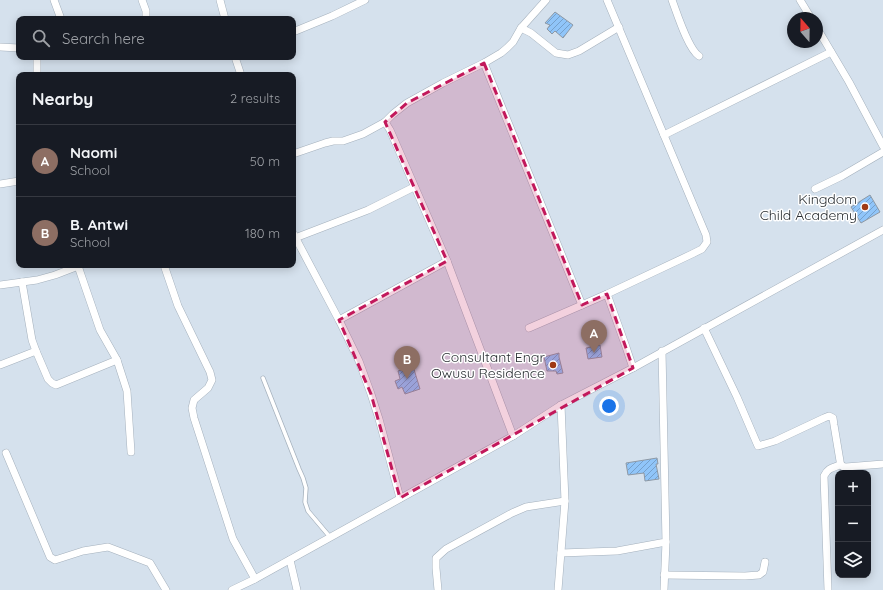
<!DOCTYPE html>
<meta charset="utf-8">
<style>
:root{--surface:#171b24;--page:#20242c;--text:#f1f3f6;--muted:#9ea1a6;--line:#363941;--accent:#cc9f90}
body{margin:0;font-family:Quicksand,sans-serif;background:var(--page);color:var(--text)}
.controls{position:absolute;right:12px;bottom:12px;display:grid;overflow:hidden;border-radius:8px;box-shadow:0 2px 10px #0003}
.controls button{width:36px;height:36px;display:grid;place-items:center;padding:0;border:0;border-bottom:1px solid var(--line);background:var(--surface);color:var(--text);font:20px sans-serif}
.compass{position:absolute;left:787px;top:12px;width:36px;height:36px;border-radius:50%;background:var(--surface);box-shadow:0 2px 10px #0003;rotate:340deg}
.you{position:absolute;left:609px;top:406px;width:14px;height:14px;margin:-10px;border:3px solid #fff;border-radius:50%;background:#1a73e8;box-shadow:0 0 0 6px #1a73e833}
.badge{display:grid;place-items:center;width:26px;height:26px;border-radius:50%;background:var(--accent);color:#fff;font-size:13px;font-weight:700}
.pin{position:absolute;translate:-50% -33px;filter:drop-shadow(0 1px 2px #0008)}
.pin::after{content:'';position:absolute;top:21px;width:14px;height:12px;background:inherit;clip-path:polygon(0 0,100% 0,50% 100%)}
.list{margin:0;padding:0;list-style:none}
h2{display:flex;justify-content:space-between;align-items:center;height:52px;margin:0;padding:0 16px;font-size:17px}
h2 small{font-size:13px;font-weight:400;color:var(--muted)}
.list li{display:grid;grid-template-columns:26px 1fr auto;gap:12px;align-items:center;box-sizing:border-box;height:72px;padding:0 16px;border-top:1px solid var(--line)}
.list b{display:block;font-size:15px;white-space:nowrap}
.list p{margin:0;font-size:13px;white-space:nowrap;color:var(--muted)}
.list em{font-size:13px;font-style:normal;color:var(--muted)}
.icon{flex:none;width:22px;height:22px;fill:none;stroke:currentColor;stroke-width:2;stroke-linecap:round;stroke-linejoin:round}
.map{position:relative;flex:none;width:883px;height:590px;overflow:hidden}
.search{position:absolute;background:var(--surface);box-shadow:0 2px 10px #0003;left:16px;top:16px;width:280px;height:44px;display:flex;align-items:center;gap:10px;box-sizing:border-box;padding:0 14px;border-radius:8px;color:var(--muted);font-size:15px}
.panel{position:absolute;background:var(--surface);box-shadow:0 2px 10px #0003;left:16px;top:72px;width:280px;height:196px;border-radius:8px}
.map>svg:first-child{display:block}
</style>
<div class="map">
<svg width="883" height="590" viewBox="0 0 883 590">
<defs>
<pattern id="building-hatch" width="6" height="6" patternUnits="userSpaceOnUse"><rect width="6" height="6" fill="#90c5f9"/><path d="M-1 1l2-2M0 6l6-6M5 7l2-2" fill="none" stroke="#76a0ca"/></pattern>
</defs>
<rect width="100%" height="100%" fill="#d5e1ed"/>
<g fill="url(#building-hatch)" stroke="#8e99a5">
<polygon points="555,12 573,25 563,38 555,31 552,34 547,29 550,25 545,23"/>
<polygon points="870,195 880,212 861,223 851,207"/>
<polygon points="600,345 602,357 588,359 586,348"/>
<polygon points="559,353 559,357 563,373 557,374 556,371 547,371 544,357"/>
<polygon points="413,366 420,389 405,394 402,387 398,389 395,381 400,379 398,371"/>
<polygon points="657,458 658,464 656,464 659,479 645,481 644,473 628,475 626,463"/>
</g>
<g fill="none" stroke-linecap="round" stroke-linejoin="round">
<g stroke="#a5b1bd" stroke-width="5">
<polyline id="service" points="263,378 299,469 303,478 306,488 305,502 308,511 330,537"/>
</g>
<g stroke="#a5b1bd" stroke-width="8">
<g id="minor">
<polyline points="54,0 61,19"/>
<polyline points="142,0 146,11 146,19"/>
<polyline points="220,0 225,19"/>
<polyline points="546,0 521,28 513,42 507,48 501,53 484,63 582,305 607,294 692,254 702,249 707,242 706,235 607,0"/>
<path d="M672 0C677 13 688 49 699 56"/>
<polyline points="800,0 811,18"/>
<polyline points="521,28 531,33 556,53 568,55 579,51 619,27"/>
<polyline points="817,28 849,82 883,146"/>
<polyline points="293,32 332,16 365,0"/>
<polyline points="0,47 19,48"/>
<polyline points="235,57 241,75"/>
<polyline points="37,75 37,57"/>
<polyline points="385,122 390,130 447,261 513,436"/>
<polyline points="664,135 831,52"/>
<polyline points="293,154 325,143 333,141 343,141 363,134 385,122 393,114 407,103 443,83 484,63"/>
<polyline points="0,184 19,181"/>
<polyline points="815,189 842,176 883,152"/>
<polyline points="293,233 339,320 359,361 371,394 379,419 400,498"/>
<polyline points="295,238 368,210 414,187"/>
<polyline points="164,265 178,306 210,372 212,380 208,388 194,400 192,408 194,418 233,539 255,579"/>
<polyline points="78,266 100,330 117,360 127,391 131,452"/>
<polyline points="22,282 32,340 36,351 48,379 52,383 56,385 117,360"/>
<polyline points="0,285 37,280 55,275 81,265"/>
<polyline points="607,294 626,347 633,368"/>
<polyline points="339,320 447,261"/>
<polyline points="529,328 582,305"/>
<path d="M704 328 737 397 758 446 775 441 824 418 829 416 833 418 834 425 840 461C840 465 842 467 846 467L883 464"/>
<polyline points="0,365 36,351"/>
<polyline points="6,453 50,557 55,560 83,551 108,547 150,563 166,590"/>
<polyline points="561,553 617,551 666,542 662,351"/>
<polyline points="290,560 297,590"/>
<polyline points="664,575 745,576 759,575 763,572 765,562"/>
<polyline points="232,590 255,579 513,436 561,405 633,368 883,230"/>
<polyline points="438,590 436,568 436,558 446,549 512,513 526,507 565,501"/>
<polyline points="558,590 565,501 561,405"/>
<polyline points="664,590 666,542"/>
<path d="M828 590 824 476C828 468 832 468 840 465"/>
</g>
</g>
<use href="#service" stroke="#fff" stroke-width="3.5"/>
<use href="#minor" stroke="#fff" stroke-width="7"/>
</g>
<path fill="#c2185b" fill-opacity="0.2" stroke="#c2185b" stroke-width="3" stroke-dasharray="8 5" stroke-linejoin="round" d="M484 63 582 305 607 294 633 368 400 498 371 394 339 320 447 261 385 122 407 103Z"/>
<g fill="#9f3913" stroke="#fff" stroke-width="1.5">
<circle cx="865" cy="207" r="4"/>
<circle cx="553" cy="365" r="4"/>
</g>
<g text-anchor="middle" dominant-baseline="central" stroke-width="3" stroke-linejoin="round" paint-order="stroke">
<g font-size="14" fill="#292e32" stroke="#fff" text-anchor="end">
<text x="857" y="199">Kingdom<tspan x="857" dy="16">Child Academy</tspan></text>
<text x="545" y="357">Consultant Engr<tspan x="545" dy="16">Owusu Residence</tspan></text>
</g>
</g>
</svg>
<div class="controls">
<button>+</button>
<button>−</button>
<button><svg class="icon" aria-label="layers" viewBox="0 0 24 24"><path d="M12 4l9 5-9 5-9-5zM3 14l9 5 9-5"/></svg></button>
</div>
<svg class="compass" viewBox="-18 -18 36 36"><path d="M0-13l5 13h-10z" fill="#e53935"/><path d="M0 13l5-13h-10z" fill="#9ea1a6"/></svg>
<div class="you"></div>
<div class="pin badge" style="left:594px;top:353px;background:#8d6e63">A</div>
<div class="pin badge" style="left:407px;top:379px;background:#8d6e63">B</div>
<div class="search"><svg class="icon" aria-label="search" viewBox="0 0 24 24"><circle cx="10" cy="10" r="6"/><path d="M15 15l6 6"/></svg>Search here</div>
<section class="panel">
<h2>Nearby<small>2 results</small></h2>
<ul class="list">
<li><span class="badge" style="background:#8d6e63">A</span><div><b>Naomi</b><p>School</p></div><em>50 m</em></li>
<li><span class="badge" style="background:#8d6e63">B</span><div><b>B. Antwi</b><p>School</p></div><em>180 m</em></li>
</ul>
</section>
</div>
